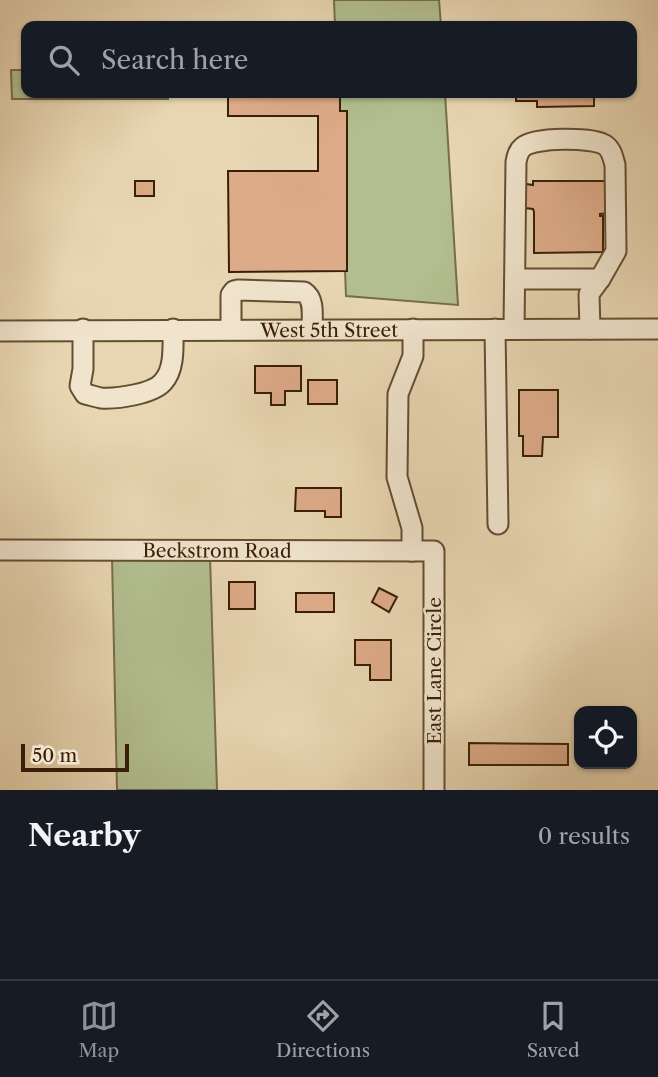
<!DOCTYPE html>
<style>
:root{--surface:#171b24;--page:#242831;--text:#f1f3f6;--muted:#9ea1a6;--line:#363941;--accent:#8c9099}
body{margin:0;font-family:"Libre Caslon Text",serif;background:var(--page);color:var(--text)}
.controls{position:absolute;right:21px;bottom:21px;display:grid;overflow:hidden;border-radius:14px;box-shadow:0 2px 5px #0004}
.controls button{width:63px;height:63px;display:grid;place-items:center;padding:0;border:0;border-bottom:2px solid var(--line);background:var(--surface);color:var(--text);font:35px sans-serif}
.scale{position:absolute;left:21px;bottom:18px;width:108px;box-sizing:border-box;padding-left:7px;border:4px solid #391f07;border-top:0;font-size:19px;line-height:24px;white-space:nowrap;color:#391f07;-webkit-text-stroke:5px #f0e4cd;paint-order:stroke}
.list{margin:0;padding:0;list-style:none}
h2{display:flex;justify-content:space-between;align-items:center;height:91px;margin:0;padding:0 28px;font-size:30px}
h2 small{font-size:23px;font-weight:400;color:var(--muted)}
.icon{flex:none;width:38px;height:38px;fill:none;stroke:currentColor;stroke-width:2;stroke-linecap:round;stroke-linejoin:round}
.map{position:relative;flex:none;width:658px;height:790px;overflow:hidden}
.search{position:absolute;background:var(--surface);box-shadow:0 2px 5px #0004;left:21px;right:21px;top:21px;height:77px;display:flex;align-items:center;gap:18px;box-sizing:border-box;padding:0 24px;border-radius:14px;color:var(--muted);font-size:26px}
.sheet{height:189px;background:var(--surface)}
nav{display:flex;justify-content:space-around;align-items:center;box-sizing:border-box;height:98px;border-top:2px solid var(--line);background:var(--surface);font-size:19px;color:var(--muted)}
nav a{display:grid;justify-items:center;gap:4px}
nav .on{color:var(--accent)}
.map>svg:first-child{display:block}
</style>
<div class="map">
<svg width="658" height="790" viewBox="0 0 658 790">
<rect width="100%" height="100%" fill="#e8d6b2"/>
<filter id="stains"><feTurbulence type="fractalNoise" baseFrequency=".00286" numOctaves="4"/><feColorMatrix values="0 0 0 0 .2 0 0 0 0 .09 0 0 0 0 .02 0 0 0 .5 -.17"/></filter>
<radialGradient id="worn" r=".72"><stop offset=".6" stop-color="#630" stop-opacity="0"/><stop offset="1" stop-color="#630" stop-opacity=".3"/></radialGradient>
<g fill="#b2be8f" stroke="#766e4b" stroke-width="2">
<polygon points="334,0 439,0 441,26 335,26"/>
<polygon points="11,70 26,70 26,93 168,93 168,99 12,99"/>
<polygon points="338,93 445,93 458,305 346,296"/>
<polygon points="210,556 217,790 117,790 112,557"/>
</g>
<g fill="#deab89" stroke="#391f07" stroke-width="2">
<polygon points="228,93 340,93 340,111 347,111 347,271 229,272 228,171 318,171 318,116 228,116"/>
<polygon points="516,93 594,93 594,106 537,107 537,101 516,101"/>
<rect x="135" y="181" width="19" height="15"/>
<polygon points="533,181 609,181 609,213 600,214 600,216 603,216 603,252 534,253 534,212 533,209 525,208 526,184 533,185"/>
<polygon points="255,366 301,366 301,391 285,391 285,405 271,405 271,393 255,393"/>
<rect x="308" y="380" width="29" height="24"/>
<polygon points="519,390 558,390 558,437 543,437 542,456 523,456 523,436 519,436"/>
<polygon points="296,488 341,488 341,517 325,517 325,511 295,511"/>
<rect x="229" y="582" width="26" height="27"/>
<polygon points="379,588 397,597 389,612 372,602"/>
<rect x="296" y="593" width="38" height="19"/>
<polygon points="355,640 391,640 391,680 370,680 370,665 355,665"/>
<polygon points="469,743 568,744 568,765 469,765"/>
</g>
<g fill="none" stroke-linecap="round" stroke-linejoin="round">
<g stroke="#654d32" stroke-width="23">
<g id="minor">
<polyline points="515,279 600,279"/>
<path d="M83 329V369L80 386 85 394C90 395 96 397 101 398 117 399 153 394 163 382 175 369 173 346 173 329"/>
<path d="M231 329V295L234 291 238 290 304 292C315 299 312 316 312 329"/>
<polyline points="495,329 498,524"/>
<path d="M514 329 516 162C517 157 518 151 523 147 534 137 593 137 605 145 612 150 613 158 615 165L616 251 600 279 589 294 590 329"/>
<path id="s1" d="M0 331 658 329"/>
<path id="s2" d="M0 550 434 551V790"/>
<polyline points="412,551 412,528 397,477 398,394 413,356 413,329"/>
</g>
</g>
<use href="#minor" stroke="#f0e4cd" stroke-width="19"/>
</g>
<g text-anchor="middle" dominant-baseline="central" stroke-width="5" stroke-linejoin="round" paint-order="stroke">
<g font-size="19" fill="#391f07" stroke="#f0e4cd">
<text stroke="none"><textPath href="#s1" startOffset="329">West 5th Street</textPath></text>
<text stroke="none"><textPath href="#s2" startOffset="217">Beckstrom Road</textPath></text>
<text transform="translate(434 671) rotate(-90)">East Lane Circle</text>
</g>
</g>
<rect width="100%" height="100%" filter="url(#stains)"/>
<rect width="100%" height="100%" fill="url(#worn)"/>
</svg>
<div class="controls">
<button><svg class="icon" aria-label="locate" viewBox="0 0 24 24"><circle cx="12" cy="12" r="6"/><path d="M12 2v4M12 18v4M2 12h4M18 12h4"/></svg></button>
</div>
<div class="scale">50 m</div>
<div class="search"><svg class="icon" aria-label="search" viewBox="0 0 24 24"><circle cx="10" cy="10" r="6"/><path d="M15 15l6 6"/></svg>Search here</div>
</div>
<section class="sheet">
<h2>Nearby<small>0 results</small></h2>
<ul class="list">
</ul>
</section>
<nav>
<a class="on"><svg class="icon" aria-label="map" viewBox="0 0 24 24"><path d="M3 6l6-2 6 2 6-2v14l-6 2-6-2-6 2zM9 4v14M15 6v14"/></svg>Map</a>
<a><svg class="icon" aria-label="directions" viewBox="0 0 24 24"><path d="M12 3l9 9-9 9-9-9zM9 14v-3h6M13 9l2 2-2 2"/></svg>Directions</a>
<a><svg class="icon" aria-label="saved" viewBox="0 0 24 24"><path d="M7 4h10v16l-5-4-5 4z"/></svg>Saved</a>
</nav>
